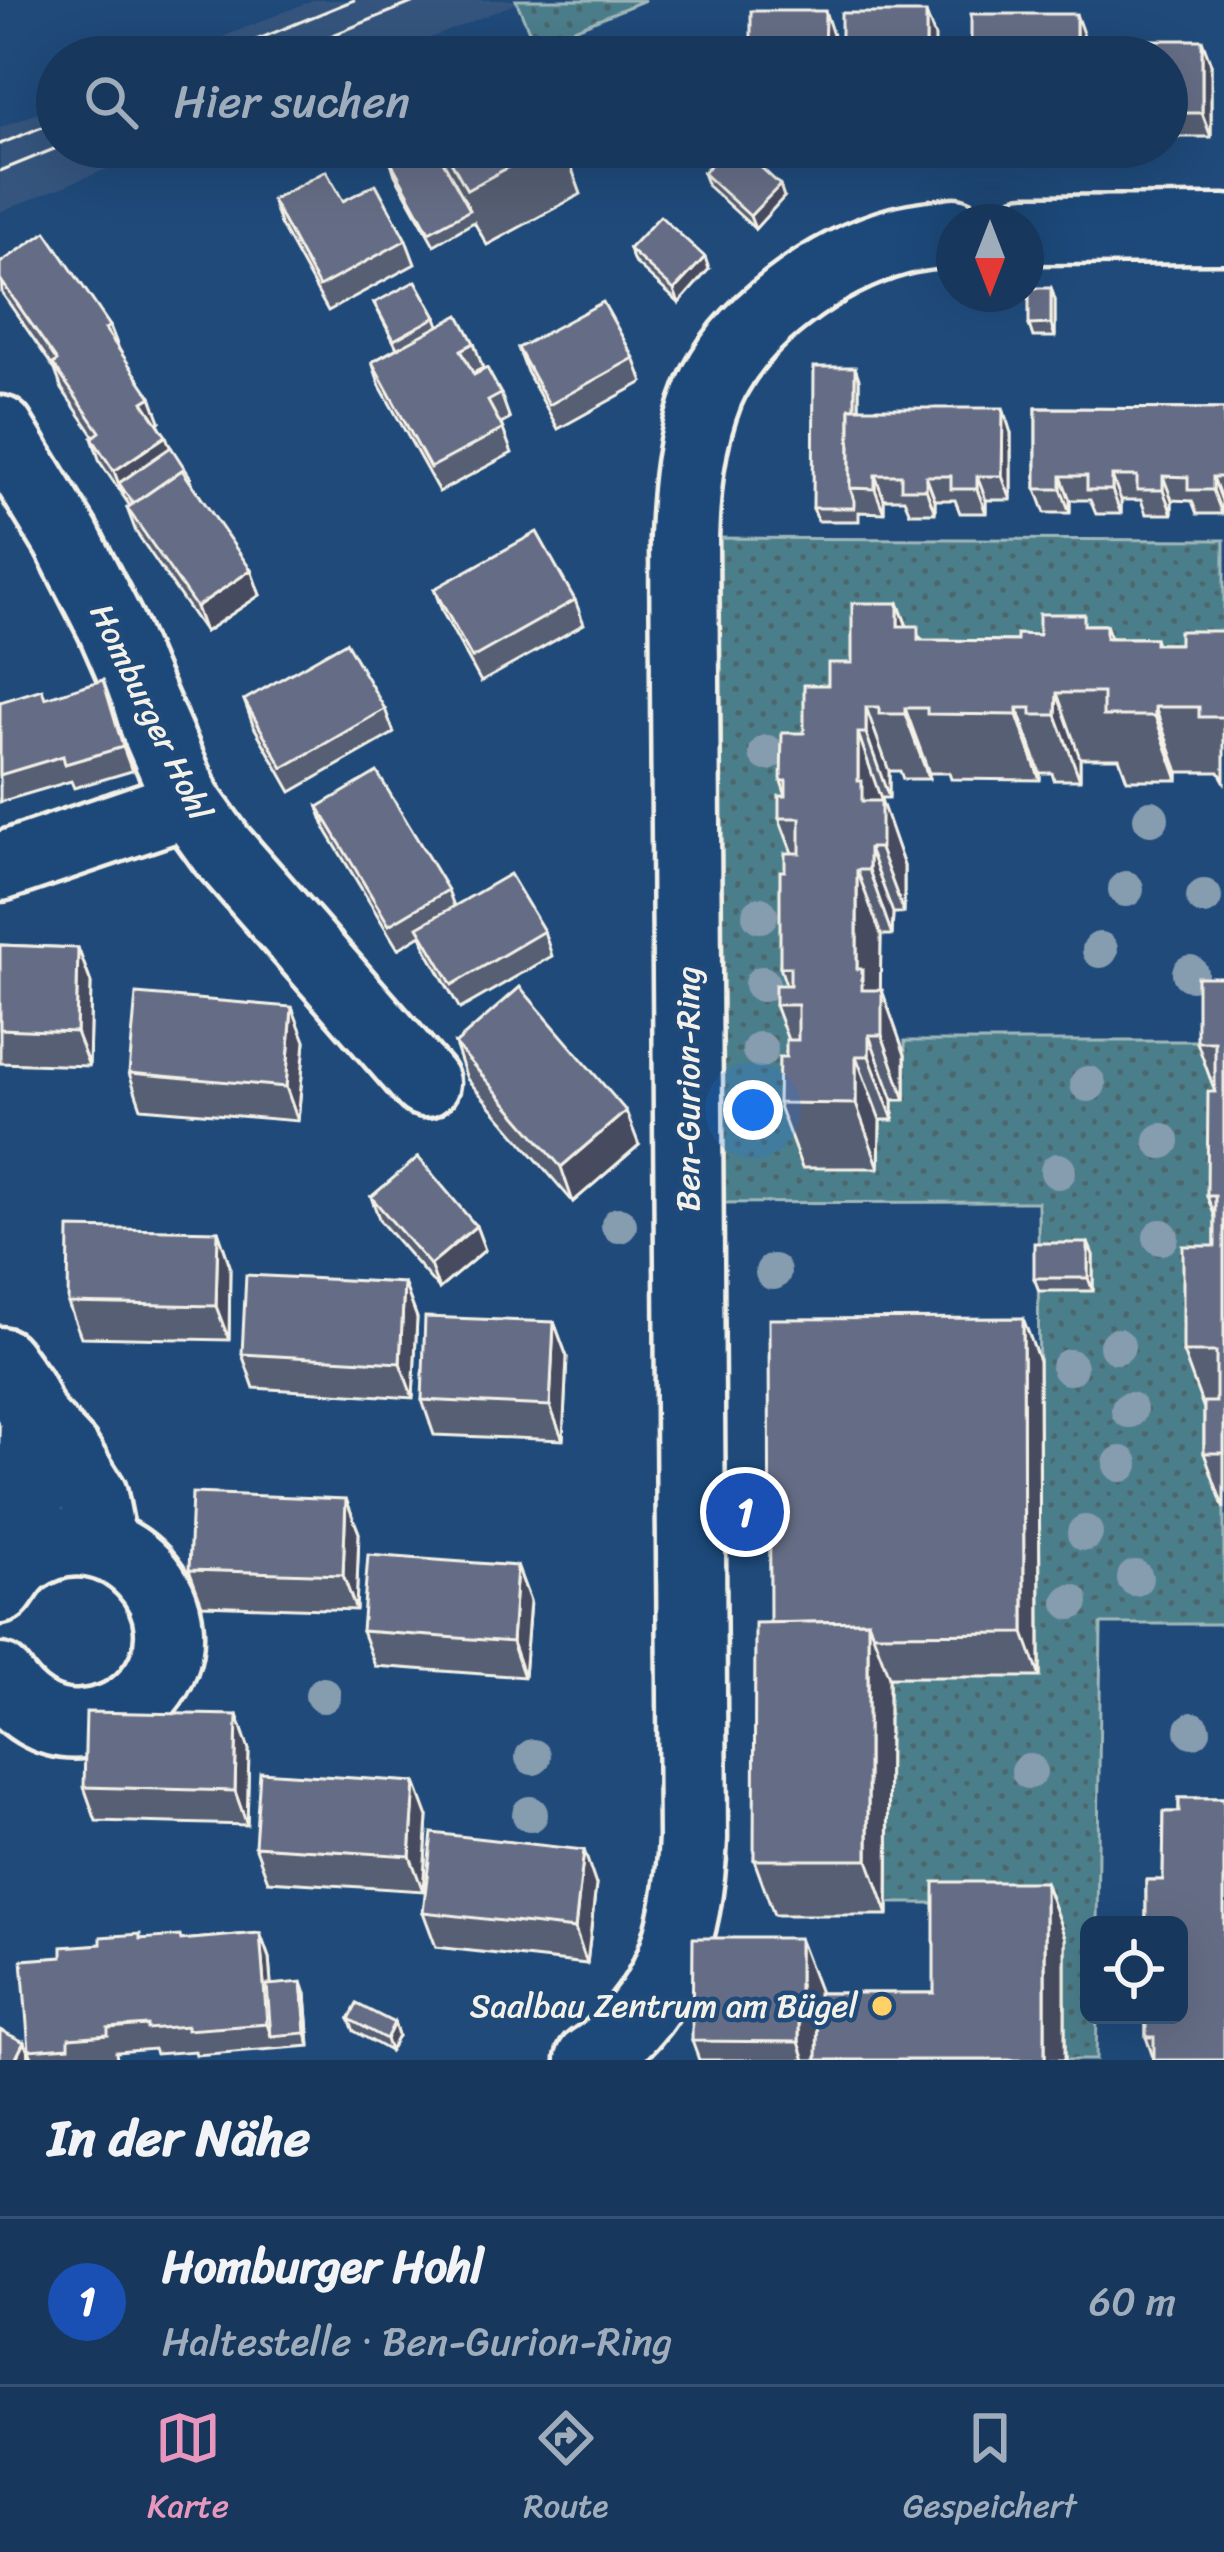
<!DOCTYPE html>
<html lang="de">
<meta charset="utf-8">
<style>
:root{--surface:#17385c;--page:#203f62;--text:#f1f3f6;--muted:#9eacbb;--line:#365272;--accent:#e797bd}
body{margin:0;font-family:Sriracha,sans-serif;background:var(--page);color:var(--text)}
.controls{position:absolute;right:36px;bottom:36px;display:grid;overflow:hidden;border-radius:18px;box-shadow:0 12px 48px #0002}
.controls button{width:108px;height:108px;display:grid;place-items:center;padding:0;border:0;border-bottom:3px solid var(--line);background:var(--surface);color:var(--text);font:60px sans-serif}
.compass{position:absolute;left:936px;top:204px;width:108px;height:108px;border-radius:50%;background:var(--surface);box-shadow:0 12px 48px #0002;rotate:180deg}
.you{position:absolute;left:753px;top:1110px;width:42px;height:42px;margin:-30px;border:9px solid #fff;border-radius:50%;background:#1a73e8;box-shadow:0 0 0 18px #1a73e833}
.badge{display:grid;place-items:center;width:78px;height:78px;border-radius:50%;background:var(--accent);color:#fff;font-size:39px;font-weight:700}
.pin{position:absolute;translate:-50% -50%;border:6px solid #fff;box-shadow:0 3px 12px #0006}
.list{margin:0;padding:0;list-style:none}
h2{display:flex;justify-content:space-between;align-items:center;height:156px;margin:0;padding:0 48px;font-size:51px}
h2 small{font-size:39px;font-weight:400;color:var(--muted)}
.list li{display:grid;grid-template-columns:78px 1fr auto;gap:36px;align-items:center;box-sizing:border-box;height:168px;padding:0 48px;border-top:3px solid var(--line)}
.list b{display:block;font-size:45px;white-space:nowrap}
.list p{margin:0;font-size:39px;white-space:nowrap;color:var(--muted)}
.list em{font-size:39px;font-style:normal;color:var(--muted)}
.icon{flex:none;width:66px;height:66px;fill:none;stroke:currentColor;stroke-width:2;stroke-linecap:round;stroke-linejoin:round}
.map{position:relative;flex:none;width:1224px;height:2060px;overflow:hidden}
.search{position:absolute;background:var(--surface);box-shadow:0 12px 48px #0002;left:36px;right:36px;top:36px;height:132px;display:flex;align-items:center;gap:30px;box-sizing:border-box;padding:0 42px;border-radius:66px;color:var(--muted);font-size:45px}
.sheet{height:324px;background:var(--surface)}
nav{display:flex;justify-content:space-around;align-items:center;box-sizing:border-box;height:168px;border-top:3px solid var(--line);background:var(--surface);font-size:33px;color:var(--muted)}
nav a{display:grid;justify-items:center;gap:6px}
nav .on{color:var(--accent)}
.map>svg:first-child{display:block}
</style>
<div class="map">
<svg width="1224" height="2060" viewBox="0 0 1224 2060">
<defs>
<pattern id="grass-dots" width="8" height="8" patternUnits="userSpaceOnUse" patternTransform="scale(3)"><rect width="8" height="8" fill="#4c7e8b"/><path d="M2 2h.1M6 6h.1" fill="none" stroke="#4b666c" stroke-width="1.8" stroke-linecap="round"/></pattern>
</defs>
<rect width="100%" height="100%" fill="#1f4a7a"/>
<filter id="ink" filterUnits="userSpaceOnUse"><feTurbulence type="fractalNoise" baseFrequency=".00833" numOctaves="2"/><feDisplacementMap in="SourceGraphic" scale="24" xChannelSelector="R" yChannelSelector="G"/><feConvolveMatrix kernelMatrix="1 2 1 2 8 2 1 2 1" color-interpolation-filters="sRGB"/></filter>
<g filter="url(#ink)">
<g fill="#34547e">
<polygon points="313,0 516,0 517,3 384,57 174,57"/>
<polygon points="57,105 57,147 161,147 0,212 0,128"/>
</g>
<g fill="url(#grass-dots)" stroke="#a0b8ba" stroke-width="3">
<polygon points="516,0 645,0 535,45"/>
<polygon points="684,538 1224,540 1224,695 876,667 879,1168 880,1120 892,1120 893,1100 905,1099 905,1041 1220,1041 1224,1107 1224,1624 1101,1624 1097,1925 1089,1925 1089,2015 1097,2015 1096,2060 1065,2060 954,1903 888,1903 889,1677 1040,1676 1038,1202 689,1203"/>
</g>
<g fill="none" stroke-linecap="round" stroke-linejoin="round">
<g stroke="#f4f1e8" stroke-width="75">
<g id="minor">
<polyline points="1026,230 1224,229"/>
<polyline points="0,430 66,538 111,626 188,803 221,849 425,1083"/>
<polyline points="0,867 188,803"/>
<polyline points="0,1361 21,1390 34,1419 67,1454 93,1495 103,1546"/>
<polyline points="21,1563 32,1485 34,1419"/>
<path d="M0 1590C7 1581 14 1568 23 1561 109 1497 216 1610 147 1692 130 1712 108 1722 83 1724 47 1728 18 1707 0 1678"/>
<path d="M590 2060C669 2007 689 1928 693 1838L684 538C686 488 690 440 709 393 738 323 827 260 899 241 917 236 936 235 954 232"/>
</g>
</g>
<use href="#minor" stroke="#1f4a7a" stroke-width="66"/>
<g stroke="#f4f1e8" stroke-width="3">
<polyline points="214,57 354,0"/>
<polyline points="279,57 419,0"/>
<polyline points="0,144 57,121"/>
<polyline points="0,171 59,147"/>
</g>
</g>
<g fill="#869caf">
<circle cx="767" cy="753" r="18"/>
<circle cx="1151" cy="818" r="18"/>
<circle cx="1126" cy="889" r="18"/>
<circle cx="1204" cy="897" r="18"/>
<circle cx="760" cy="915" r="18"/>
<circle cx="1100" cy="950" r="18"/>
<circle cx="1190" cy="973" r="18"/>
<circle cx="762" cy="984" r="18"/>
<circle cx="760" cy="1050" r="18"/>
<circle cx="1088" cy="1084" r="18"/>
<circle cx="1162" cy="1141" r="18"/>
<circle cx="1058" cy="1171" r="18"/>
<circle cx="619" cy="1225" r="18"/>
<circle cx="1161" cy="1237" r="18"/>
<circle cx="773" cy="1272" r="18"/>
<circle cx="1117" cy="1346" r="18"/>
<circle cx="1069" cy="1367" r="18"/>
<circle cx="1129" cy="1410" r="18"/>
<circle cx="1121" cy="1464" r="18"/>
<circle cx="1085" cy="1533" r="18"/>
<circle cx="1135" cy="1578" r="18"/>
<circle cx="1071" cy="1602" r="18"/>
<circle cx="323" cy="1695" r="18"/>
<circle cx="1193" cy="1730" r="18"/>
<circle cx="533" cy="1757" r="18"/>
<circle cx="1029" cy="1771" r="18"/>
<circle cx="530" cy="1814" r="18"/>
</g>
<g fill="#575e73" stroke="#f4f1e8" stroke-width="3">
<polygon points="1167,57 1211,64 1211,137 1167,137"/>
<polygon points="419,147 564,147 581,194 487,245 474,222 434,245 395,175 391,162"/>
<polygon points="703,173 784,197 755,229 708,186"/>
<polygon points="272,200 343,201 406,240 415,264 328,311 280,224"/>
<polygon points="629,249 709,269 679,303 634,262"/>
<polygon points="0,263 110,326 119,349 160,421 158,423 170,447 260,595 205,632 136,532 127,508 130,506 100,462 92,438 94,436 62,389 55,370 2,293"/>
<polygon points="1051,288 1055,300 1055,337 1033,337 1029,325"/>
<polygon points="374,303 436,317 439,325 474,343 483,368 473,373 501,394 510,419 501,424 512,453 439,492 380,386 372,362 397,348"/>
<polygon points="518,348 634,358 643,382 558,429 527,372"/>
<polygon points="859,379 859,408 1011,433 1011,500 986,500 986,513 960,513 955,500 935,500 935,513 910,513 904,499 884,499 884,513 859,512 859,521 818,521 813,508"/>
<polygon points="1036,408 1224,409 1222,514 1197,514 1192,501 1172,500 1172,514 1146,514 1141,500 1121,500 1121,514 1096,514 1090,500 1070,500 1070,513 1045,513 1036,489"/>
<polygon points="434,589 575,600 584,624 481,682 443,613"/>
<polygon points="898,603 907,626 923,640 1017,641 1088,625 1106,625 1111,638 1155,638 1157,644 1179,644 1224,631 1224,781 1219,772 1178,772 1178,780 1127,780 1119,758 1080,758 1080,780 1054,780 1052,773 1040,773 1040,780 951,779 949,773 929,773 929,779 903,779 900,771 889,771 889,798 881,798 881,803 904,866 904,913 893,913 892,935 881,935 880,990 905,1055 905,1100 893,1100 893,1120 880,1120 879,1168 802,1168 778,1103 788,1040 775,1005 786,985 780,967 785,871 792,853 779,818 786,796 781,781 828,685 852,663"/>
<polygon points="46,698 112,705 132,771 74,788 71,781 0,802 0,702"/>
<polygon points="244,700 385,709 394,733 291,792 253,725"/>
<polygon points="318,807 448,890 454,906 544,931 552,956 460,1009 427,951 421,935 398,949 327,832"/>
<polygon points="0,945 78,948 91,983 89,1066 0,1063"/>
<polygon points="1224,977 1224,1509 1204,1453 1204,1409 1183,1352 1215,1246 1215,1217 1207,1196 1215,1092 1197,1042"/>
<polygon points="305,1041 298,1121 141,1108 129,1073"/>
<polygon points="455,1044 639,1145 573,1202 467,1079"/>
<polygon points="371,1197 476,1226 485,1250 439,1289 380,1221"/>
<polygon points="218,1231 230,1266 229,1340 81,1337 68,1303"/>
<polygon points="1088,1243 1093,1255 1093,1291 1039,1291 1034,1278"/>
<polygon points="404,1283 417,1318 413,1398 254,1388 242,1354"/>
<polygon points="554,1322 567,1357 563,1440 434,1435 422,1400"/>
<polygon points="1039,1361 1040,1677 889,1677 888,1915 774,1915 754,1860 770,1623"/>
<polygon points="346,1499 359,1533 356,1610 202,1605 189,1570"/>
<polygon points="517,1566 530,1601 524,1677 375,1666 362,1631"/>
<polygon points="237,1715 249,1750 247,1825 96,1821 84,1787"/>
<polygon points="1179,1798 1224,1798 1224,2060 1154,2060 1146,2037 1146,2019 1154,2019 1154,2015 1179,2015 1179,1925 1146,1925 1146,1880 1163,1880 1164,1812 1179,1812"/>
<polygon points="428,1817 423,1891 268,1881 255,1846"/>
<polygon points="1045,1882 1065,1938 1065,2060 699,2060 692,2041 819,1993 934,1993"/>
<polygon points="596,1885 587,1964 436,1947 423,1912"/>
<polygon points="260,1933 269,1958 271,1984 306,1994 310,2046 196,2055 195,2051 156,2054 154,2049 116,2052 117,2059 33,2060 29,2050 62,1957 101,1944 142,1939 181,1940"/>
<polygon points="349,2019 394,2023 398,2036 390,2051 354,2031"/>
</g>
<g fill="#474c5e" stroke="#f4f1e8" stroke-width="3">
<polygon points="825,11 833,35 833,57 824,57"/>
<polygon points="926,13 935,37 935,57 926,57"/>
<polygon points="1076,14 1085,39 1085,57 1076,57"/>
<polygon points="704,37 712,57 704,57"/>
<polygon points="1202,40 1211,64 1211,137 1202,113"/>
<polygon points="780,185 784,197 755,229 750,216"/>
<polygon points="705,257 709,269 679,303 674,290"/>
<polygon points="1051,288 1055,300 1055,337 1051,324"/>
<polygon points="855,367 859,379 859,488 854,488"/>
<polygon points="151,397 160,421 152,427 143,402"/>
<polygon points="1003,408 1011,433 1011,500 1002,476"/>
<polygon points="166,436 175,460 119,483 123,495 114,471"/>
<polygon points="875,475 884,499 884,513 875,489"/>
<polygon points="926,476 935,500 935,513 926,489"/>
<polygon points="977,476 986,500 986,513 977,489"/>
<polygon points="1061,476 1070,500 1070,513 1061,489"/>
<polygon points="1112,476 1121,500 1121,514 1112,490"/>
<polygon points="1163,476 1172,500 1172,514 1163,490"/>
<polygon points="1213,477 1222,501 1222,514 1213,490"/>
<polygon points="251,570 260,595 205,632 196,607"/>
<polygon points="898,603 922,667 898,626"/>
<polygon points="103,680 112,705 132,771 123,747"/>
<polygon points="1057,693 1080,758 1080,780 1056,715"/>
<polygon points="866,707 889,771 889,798 866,733"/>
<polygon points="1155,707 1178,772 1178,780 1155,716"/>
<polygon points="905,708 929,773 929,779 905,714"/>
<polygon points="1017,708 1040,773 1040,780 1017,715"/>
<polygon points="858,733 904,866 904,913 862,801 858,781"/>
<polygon points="869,848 893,913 892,935 869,870"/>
<polygon points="857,870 881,935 880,1019 882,990 905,1055 905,1100 882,1035 862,990 857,969"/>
<polygon points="78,948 91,983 89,1066 76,1032"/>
<polygon points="292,1007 305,1041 298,1121 286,1087"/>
<polygon points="869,1035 893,1100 893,1120 869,1056"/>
<polygon points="856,1056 880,1120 879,1168 856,1104"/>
<polygon points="626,1111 639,1145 573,1202 561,1167"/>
<polygon points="476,1226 485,1250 439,1289 430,1265"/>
<polygon points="218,1231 230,1266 229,1340 216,1306"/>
<polygon points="1088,1243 1093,1255 1093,1291 1088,1278"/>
<polygon points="404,1283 417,1318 413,1398 400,1363"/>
<polygon points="1023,1318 1039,1361 1040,1677 1024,1633"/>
<polygon points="554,1322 567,1357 563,1440 550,1406"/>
<polygon points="346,1499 359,1533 356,1610 343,1575"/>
<polygon points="517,1566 530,1601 524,1677 512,1642"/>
<polygon points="868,1621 889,1677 888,1915 868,1860"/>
<polygon points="237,1715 249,1750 247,1825 235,1791"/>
<polygon points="415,1782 428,1817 423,1891 410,1856"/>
<polygon points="584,1850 596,1885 587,1964 575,1929"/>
<polygon points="1045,1882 1065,1938 1065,2060 1045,2060"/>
<polygon points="260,1933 269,1958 275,2036 271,2036 267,2024"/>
<polygon points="799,1938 820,1993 819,2060 805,2060 799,2042"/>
<polygon points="302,1982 306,1994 310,2046 306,2033"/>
<polygon points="394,2023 398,2036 390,2051 386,2039"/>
<polygon points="24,2042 29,2055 26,2060 15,2060"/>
</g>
<g fill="#656d86" stroke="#f4f1e8" stroke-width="3">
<polygon points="751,11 825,11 824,57 751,57"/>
<rect x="841" y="13" width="85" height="44"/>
<rect x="971" y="14" width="105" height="43"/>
<rect x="607" y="37" width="97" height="20"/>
<polygon points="1113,40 1202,40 1202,113 1167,113 1167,57 1113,57"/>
<polygon points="592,48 607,48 607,57 575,57"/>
<polygon points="419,147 435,147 470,210 429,232 391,162"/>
<polygon points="443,147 545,147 467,190"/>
<polygon points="727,147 739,147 780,185 750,216 703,173"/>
<polygon points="326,171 343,201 376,184 406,240 319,287 272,200"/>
<polygon points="660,216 705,257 674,290 629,249"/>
<polygon points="46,232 110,326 105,329 151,397 143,402 166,436 114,471 92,438 100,432 53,364 57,361 0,279 0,263"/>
<polygon points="416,281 436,317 394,340 374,303"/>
<polygon points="1029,288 1051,288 1051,324 1029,325"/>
<polygon points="603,302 634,358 549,405 518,348"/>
<polygon points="459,315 474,343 461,350 474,375 487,368 501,394 488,401 503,429 430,468 372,362"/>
<polygon points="814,367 855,367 855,408 850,408 850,488 854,500 854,508 813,508"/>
<polygon points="850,408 1003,408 1002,476 977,476 977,489 951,489 951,476 926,476 926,489 901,489 901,475 875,475 875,489 850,488"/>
<polygon points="1036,408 1224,409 1224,477 1213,477 1213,490 1188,490 1188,477 1163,476 1163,490 1137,490 1137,476 1112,476 1112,490 1087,490 1087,476 1061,476 1061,489 1036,489"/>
<polygon points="171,447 191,478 188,480 182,470 133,504 119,483"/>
<polygon points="182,470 251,570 196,607 127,508"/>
<polygon points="537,532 575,600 472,658 434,589"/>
<polygon points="852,603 898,603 898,626 918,626 918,640 1017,641 1017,634 1039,635 1039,614 1084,614 1084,625 1106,625 1106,638 1155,638 1155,644 1179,644 1179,631 1224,631 1224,717 1199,717 1199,707 1155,707 1155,716 1103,716 1103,693 1057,693 1056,715 1031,715 1031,708 1017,708 1017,715 927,714 927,708 905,708 905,714 879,714 879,707 866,707 866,733 858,733 858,781 862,781 862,801 881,801 881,848 869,848 869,870 857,870 857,969 862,969 862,990 882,990 882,1035 869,1035 869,1056 856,1056 856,1104 778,1103 779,1057 786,1057 786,1040 798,1040 798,1005 775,1005 775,985 790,985 790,967 780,967 780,871 785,871 785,853 800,853 800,818 779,818 779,796 786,796 786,781 781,781 782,733 804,733 804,685 828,685 828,663 852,663"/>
<polygon points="346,642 385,709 283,768 244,700"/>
<polygon points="103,680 123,747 65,764 63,756 0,775 0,702 42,689 45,698"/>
<polygon points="377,772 448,890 389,925 318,807"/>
<polygon points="510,874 544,931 452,985 418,927"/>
<polygon points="0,945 78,948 76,1032 0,1029"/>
<polygon points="1197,977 1224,977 1224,1453 1204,1453 1204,1402 1216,1402 1216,1352 1183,1352 1183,1246 1215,1246 1215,1196 1207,1196 1208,1092 1215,1092 1215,1042 1197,1042"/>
<polygon points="520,987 626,1111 561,1167 455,1044"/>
<polygon points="136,994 292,1007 286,1087 129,1073"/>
<polygon points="418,1157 476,1226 430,1265 371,1197"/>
<polygon points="69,1228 218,1231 216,1306 68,1303"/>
<rect x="1034" y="1243" width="54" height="35"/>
<polygon points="246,1275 404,1283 400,1363 242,1354"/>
<polygon points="425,1317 554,1322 550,1406 422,1400"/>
<polygon points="1023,1318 1024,1633 873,1634 868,1621 770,1623 769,1319"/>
<polygon points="192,1493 346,1499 343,1575 189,1570"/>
<polygon points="368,1555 517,1566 512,1642 362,1631"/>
<polygon points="868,1621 868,1860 754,1860 755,1623"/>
<polygon points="86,1712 237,1715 235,1791 84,1787"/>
<polygon points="260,1772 415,1782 410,1856 255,1846"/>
<polygon points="1179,1798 1224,1798 1224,2060 1154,2060 1154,2037 1146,2037 1146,2019 1154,2019 1154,2015 1179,2015 1179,1925 1146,1925 1146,1880 1163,1880 1164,1812 1179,1812"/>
<polygon points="432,1833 584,1850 575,1929 423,1912"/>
<polygon points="934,1882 1045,1882 1045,2060 817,2060 818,1993 934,1993"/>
<polygon points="260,1933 267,2024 187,2030 187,2026 147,2029 147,2025 108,2028 108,2035 69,2038 69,2047 29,2050 22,1960 62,1957 62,1947 101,1944 101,1937 140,1934 140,1939 180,1936 181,1940"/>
<polygon points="693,1938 799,1938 799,2042 692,2041"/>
<polygon points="302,1982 306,2033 271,2036 267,1985"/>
<polygon points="357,2004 394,2023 386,2039 349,2019"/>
<polygon points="0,2030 24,2042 15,2060 0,2060"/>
</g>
</g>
<circle fill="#ffd166" stroke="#1f4a7a" stroke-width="4.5" cx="882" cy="2006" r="12"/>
<g text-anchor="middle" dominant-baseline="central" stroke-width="9" stroke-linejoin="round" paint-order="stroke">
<g font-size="33" fill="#f4f1e8" stroke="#1f4a7a">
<text transform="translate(151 712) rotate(64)">Homburger Hohl</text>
<text transform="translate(688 1089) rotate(-90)">Ben-Gurion-Ring</text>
</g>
<g font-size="33" fill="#f4f1e8" stroke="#1f4a7a" text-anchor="end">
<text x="858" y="2006">Saalbau Zentrum am Bügel</text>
</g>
</g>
</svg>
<div class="controls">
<button><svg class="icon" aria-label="locate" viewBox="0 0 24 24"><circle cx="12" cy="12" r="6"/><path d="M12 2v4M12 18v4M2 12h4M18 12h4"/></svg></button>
</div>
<svg class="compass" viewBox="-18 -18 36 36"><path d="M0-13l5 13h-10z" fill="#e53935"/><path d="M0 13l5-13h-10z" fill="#9eacbb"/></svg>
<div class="you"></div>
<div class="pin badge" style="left:745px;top:1512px;background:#1a4fb4">1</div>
<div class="search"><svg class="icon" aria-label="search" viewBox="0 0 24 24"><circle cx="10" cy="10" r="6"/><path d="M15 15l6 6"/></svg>Hier suchen</div>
</div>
<section class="sheet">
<h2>In der Nähe<small></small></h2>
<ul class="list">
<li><span class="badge" style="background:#1a4fb4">1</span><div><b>Homburger Hohl</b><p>Haltestelle · Ben-Gurion-Ring</p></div><em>60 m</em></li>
</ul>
</section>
<nav>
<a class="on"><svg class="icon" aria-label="map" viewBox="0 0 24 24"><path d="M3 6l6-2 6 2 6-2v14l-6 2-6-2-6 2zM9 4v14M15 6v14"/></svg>Karte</a>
<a><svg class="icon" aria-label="directions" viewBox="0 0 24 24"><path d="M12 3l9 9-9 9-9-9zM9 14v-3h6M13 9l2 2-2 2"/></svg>Route</a>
<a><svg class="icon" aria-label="saved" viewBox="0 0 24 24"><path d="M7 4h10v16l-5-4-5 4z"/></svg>Gespeichert</a>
</nav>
